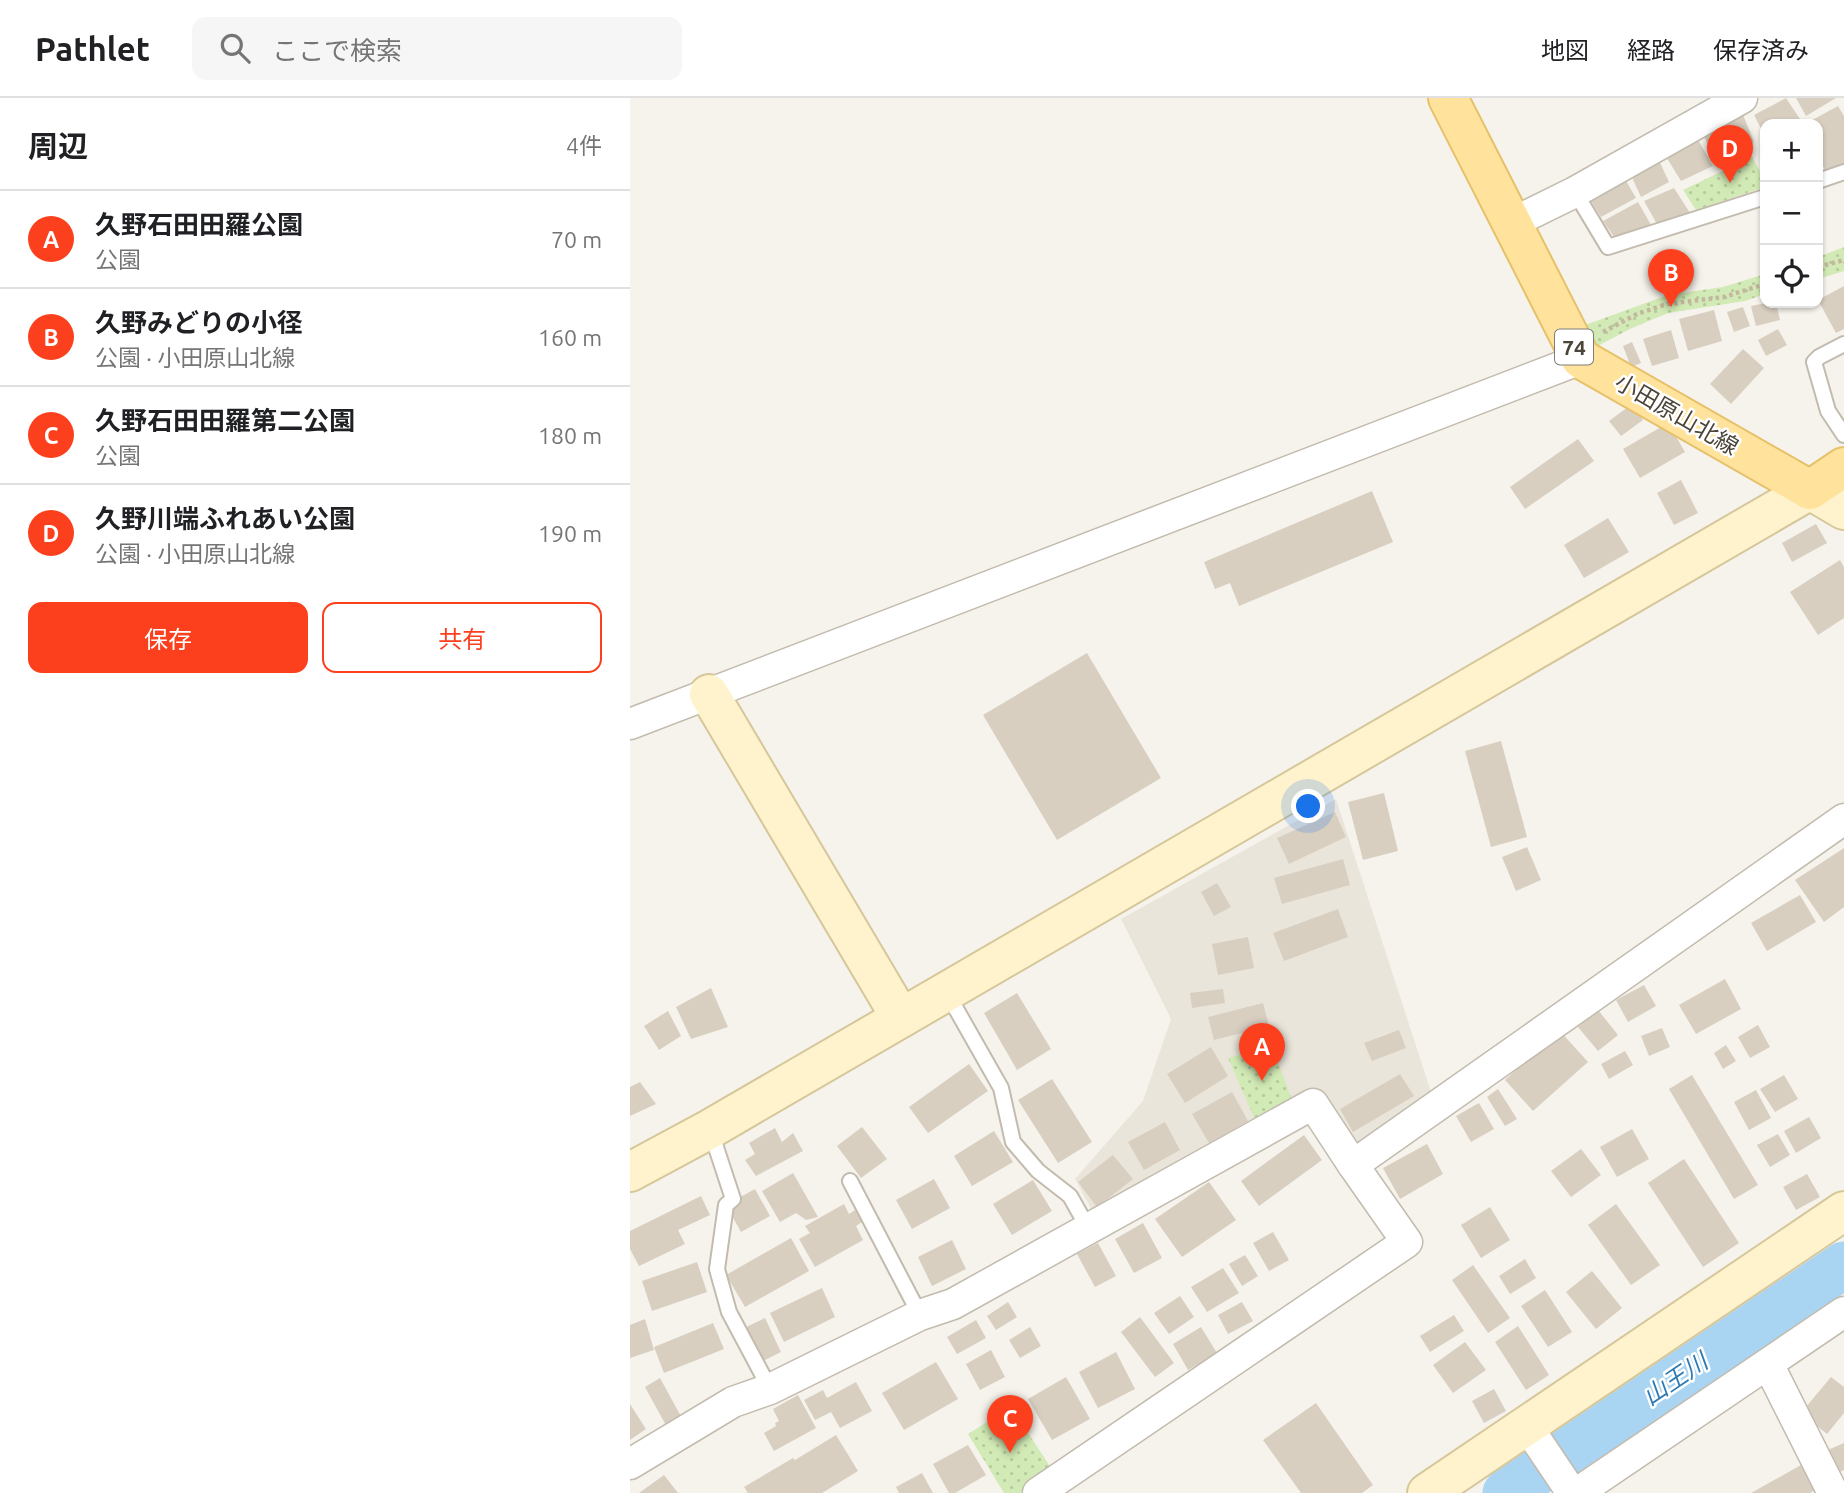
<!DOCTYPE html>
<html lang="ja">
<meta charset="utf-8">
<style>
:root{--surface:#fff;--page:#f6f6f6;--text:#202124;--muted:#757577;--line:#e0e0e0;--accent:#fc3f1d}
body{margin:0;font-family:Ubuntu,"Noto Sans JP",sans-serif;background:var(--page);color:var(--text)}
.controls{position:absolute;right:21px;top:21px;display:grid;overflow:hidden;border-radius:14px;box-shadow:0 2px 5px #0004}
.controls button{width:63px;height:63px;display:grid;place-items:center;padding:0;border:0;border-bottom:2px solid var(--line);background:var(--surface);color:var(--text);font:35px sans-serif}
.you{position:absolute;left:679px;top:709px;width:24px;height:24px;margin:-18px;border:5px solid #fff;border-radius:50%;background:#1a73e8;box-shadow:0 0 0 10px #1a73e833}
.badge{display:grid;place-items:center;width:46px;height:46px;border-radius:50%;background:var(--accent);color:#fff;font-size:23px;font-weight:700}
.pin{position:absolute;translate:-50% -58px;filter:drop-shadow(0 2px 4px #0008)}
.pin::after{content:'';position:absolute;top:37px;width:24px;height:21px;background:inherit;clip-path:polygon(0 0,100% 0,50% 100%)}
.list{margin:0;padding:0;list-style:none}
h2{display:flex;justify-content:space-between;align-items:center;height:91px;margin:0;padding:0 28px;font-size:30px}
h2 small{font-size:23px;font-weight:400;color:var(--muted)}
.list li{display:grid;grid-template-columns:46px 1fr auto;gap:21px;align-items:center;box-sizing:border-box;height:98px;padding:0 28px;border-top:2px solid var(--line)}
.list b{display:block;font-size:26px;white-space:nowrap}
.list p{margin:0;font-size:23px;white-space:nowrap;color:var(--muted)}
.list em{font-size:23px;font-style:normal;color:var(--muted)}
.actions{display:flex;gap:14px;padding:21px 28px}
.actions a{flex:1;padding:16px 0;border:2px solid var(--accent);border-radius:14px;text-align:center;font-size:24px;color:var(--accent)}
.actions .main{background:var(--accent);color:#fff}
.icon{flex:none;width:38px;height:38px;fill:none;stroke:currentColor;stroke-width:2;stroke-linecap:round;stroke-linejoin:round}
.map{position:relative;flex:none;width:1214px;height:1395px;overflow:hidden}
header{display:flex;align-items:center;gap:42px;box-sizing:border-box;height:98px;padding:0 35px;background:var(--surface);border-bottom:2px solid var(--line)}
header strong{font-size:33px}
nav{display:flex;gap:38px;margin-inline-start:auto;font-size:24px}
.search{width:490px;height:63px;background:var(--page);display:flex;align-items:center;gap:18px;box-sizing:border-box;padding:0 24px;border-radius:14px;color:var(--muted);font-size:26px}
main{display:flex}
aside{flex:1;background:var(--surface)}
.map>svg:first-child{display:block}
</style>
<header>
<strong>Pathlet</strong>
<div class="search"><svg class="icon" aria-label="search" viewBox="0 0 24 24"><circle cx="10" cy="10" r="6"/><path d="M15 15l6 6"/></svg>ここで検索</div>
<nav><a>地図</a><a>経路</a><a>保存済み</a></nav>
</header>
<main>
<aside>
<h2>周辺<small>4件</small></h2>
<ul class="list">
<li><span class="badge">A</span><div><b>久野石田田羅公園</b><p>公園</p></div><em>70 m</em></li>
<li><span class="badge">B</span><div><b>久野みどりの小径</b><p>公園 · 小田原山北線</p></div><em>160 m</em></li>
<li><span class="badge">C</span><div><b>久野石田田羅第二公園</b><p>公園</p></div><em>180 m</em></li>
<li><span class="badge">D</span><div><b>久野川端ふれあい公園</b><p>公園 · 小田原山北線</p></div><em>190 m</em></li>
</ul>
<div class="actions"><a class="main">保存</a><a>共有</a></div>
</aside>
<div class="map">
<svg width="1214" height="1395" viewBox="0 0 1214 1395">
<defs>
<pattern id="grass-dots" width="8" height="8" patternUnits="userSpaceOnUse" patternTransform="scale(1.75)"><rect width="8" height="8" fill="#d2eab5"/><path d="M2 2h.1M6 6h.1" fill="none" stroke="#b6ca9c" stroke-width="1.8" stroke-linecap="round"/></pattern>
</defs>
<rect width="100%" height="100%" fill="#f6f3ec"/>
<polygon fill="#eae5da" points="706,701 801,994 719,1059 683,1006 465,1118 445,1081 513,1003 541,921 491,821"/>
<g fill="url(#grass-dots)">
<polygon points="1122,59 1135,82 1135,89 1066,112 1053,92"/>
<polygon points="1214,149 1214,173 1188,181 1188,159"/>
<polygon points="1135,176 1135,196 1115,203 1038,215 1000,231 962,251 944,231 1038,197 1093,189"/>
<polygon points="642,948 664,1007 626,1024 598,960"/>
<polygon points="381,1309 423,1373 390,1395 374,1395 338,1336"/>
</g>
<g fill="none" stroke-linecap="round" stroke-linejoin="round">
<polyline stroke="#a9d4f2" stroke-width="47" points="876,1395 1214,1167"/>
</g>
<g fill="#d8cfc1">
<polygon points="1156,0 1170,21 1161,26 1135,26 1135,38 1124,17"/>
<polygon points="1166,0 1206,0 1176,18"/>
<polygon points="1208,8 1214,18 1214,66 1197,75 1188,60 1188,26 1175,26"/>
<polygon points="1113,17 1124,44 1088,65 1074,39"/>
<polygon points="1067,40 1083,68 1051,83 1035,57"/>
<polygon points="1027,58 1039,84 1011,99 999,73"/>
<polygon points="992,76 1006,100 971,119 957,96"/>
<polygon points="1044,90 1060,115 1027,126 1014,103"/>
<polygon points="1008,104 1021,127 985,140 973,123"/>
<polygon points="1214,188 1214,231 1206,235 1188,202"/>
<polygon points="1136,205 1146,205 1150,222 1126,228 1121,208"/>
<polygon points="1113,209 1120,228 1104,234 1097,214"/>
<polygon points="1084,212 1092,243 1058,253 1049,221"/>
<polygon points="1148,231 1157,247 1136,258 1128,242"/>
<polygon points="1041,232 1049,260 1022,268 1013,241"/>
<polygon points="1002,244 1011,265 1001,269 993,248"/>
<polygon points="1113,251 1134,270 1101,306 1080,286"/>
<polygon points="1002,306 1013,322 991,338 979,323"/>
<polygon points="1038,325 1055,354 1010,380 993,351"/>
<polygon points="948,341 964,363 895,411 880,389"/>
<polygon points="1051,382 1068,415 1044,427 1027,395"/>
<polygon points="742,393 763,444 609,508 600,485 585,491 574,464"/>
<polygon points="978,420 999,454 954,480 934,447"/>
<polygon points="1186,426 1197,445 1162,464 1152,445"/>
<polygon points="1210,462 1214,469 1214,520 1188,537 1160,494"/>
<polygon points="457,555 531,680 427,742 353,617"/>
<polygon points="871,643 897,739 861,749 835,653"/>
<polygon points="754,695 768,753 733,762 718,704"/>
<polygon points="705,714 716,739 659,766 647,740"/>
<polygon points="897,749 911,782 886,793 872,759"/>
<polygon points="1214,750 1214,809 1194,824 1165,782"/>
<polygon points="713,761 720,787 652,806 644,780"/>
<polygon points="587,785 601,809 584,818 571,794"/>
<polygon points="1170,797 1186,824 1137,853 1121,825"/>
<polygon points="708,811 718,839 654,863 643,835"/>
<polygon points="618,839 624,870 588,877 582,846"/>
<polygon points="1095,881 1111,911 1066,936 1049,907"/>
<polygon points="1014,887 1026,908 998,924 986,902"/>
<polygon points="81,890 98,929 61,941 46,909"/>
<polygon points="593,891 595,905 562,910 560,895"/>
<polygon points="387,895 421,951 387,972 354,915"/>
<polygon points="633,905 639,928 584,942 578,919"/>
<polygon points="968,912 988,937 968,953 948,929"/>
<polygon points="38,913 51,938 29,952 14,928"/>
<polygon points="1128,927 1140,949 1120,960 1108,939"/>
<polygon points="1032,930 1040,949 1019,958 1011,938"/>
<polygon points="769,932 776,950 742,963 734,945"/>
<polygon points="929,932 958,964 903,1013 875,982"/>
<polygon points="1096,947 1106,963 1093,971 1084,955"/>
<polygon points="581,949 598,978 555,1005 537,976"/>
<polygon points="995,953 1003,967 979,981 971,966"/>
<polygon points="339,966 358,993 298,1035 279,1009"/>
<polygon points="770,976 784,998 723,1034 710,1011"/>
<polygon points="1062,977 1128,1087 1104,1101 1039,991"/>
<polygon points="1154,977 1168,1001 1145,1014 1130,991"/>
<polygon points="422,981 462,1044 428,1065 388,1002"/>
<polygon points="10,984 26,1006 0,1018 0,989"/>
<polygon points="868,991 887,1021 875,1028 857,999"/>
<polygon points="1126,992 1141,1020 1119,1032 1104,1004"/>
<polygon points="602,994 618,1023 579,1045 562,1016"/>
<polygon points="849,1005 864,1031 841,1044 826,1018"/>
<polygon points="1179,1019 1191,1040 1166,1055 1154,1033"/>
<polygon points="535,1024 550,1052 514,1072 498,1044"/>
<polygon points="232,1029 257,1061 231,1080 207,1048"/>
<polygon points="145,1030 152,1044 163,1035 173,1053 126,1078 115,1062 125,1056 119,1045"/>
<polygon points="1002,1031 1019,1061 987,1079 970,1049"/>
<polygon points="364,1033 383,1064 342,1088 324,1058"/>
<polygon points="1148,1036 1160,1057 1140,1069 1127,1047"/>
<polygon points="674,1037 692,1062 629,1108 611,1083"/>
<polygon points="797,1046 813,1076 770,1101 753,1070"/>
<polygon points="951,1051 971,1077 941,1099 921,1073"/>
<polygon points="483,1057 503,1081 467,1109 448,1084"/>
<polygon points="1054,1061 1109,1145 1073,1169 1018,1085"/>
<polygon points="163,1075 188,1119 176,1122 166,1115 150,1124 132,1093"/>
<polygon points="1177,1076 1190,1099 1166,1112 1153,1089"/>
<polygon points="304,1081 320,1110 282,1131 266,1102"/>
<polygon points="403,1082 422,1113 382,1137 363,1106"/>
<polygon points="579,1084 606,1122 552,1159 525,1121"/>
<polygon points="125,1091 140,1118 111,1134 96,1107"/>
<polygon points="71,1098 80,1117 48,1132 55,1146 9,1168 0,1151 0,1133"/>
<polygon points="214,1106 219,1116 225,1112 232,1124 226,1128 233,1142 185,1169 169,1141 180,1135 175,1128"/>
<polygon points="986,1106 1030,1167 1001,1187 958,1127"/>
<polygon points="860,1109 880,1142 851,1160 831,1127"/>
<polygon points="513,1125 532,1160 504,1175 485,1141"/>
<polygon points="643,1134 659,1162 639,1173 623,1145"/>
<polygon points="161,1140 179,1173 115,1209 96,1177"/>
<polygon points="322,1142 336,1171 302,1188 288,1159"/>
<polygon points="468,1145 486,1178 465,1189 447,1156"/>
<polygon points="615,1157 628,1178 612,1188 599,1166"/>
<polygon points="895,1161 906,1180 880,1196 869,1178"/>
<polygon points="67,1164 77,1194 22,1213 12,1183"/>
<polygon points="843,1167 880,1220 858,1235 822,1182"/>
<polygon points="593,1170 609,1195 577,1214 561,1189"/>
<polygon points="962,1173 992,1210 966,1231 936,1194"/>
<polygon points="192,1190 205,1219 154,1244 140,1215"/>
<polygon points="915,1192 942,1234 918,1249 891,1208"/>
<polygon points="550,1198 564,1219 539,1236 524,1215"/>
<polygon points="378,1204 387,1219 366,1232 357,1218"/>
<polygon points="612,1204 623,1223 598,1236 588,1217"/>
<polygon points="824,1217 834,1233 800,1254 790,1238"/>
<polygon points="510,1219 544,1265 525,1279 491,1234"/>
<polygon points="135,1220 151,1254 127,1266 110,1232"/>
<polygon points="15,1221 24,1252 0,1260 0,1227"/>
<polygon points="346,1222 356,1240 327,1256 317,1239"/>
<polygon points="83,1225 94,1251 34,1275 24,1249"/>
<polygon points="888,1228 919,1277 896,1292 865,1244"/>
<polygon points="400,1229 411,1248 390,1260 379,1242"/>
<polygon points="571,1229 587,1255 558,1272 543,1246"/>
<polygon points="835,1244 856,1272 823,1295 803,1267"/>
<polygon points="361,1252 375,1279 350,1292 336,1266"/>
<polygon points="486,1254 505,1291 468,1310 449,1274"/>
<polygon points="306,1264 328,1301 274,1332 252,1295"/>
<polygon points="436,1279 460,1321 422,1342 398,1301"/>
<polygon points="1201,1279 1214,1289 1214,1315 1197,1336 1171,1315"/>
<polygon points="30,1280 54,1324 39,1333 15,1289"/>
<polygon points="226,1284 242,1313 210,1330 201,1314 185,1322 174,1302 193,1292 197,1300"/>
<polygon points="864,1291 876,1313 854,1325 842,1303"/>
<polygon points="168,1297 186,1330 144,1353 134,1335 146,1328 145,1325 149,1323 143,1311"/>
<polygon points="686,1305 743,1387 732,1395 671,1395 633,1342"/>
<polygon points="0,1306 16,1331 0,1342"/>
<polygon points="206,1337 228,1373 192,1395 118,1395 114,1389 163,1360 165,1362"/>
<polygon points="1214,1345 1214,1372 1203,1377 1193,1354"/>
<polygon points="338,1347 356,1377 325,1395 319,1395 303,1366"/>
<polygon points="1171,1367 1185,1392 1180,1395 1121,1395"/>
<polygon points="292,1375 303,1395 269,1395 266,1389"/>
<polygon points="34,1377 48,1395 9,1395"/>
</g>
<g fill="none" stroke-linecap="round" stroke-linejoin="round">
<g stroke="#c2bbae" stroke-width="18">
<g id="lane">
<polyline points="1188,83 1214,74"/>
<polyline points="945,94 978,149 1135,99"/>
<polyline points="1214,246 1189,259 1184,264 1198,313 1214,337"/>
<polyline points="317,895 371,990 383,1044 408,1073 440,1098 458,1130"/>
<polyline points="80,1031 103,1101 96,1107 87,1171 99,1214 140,1291"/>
<polyline points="220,1083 290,1217"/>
</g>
</g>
<g stroke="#c2bbae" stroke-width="33">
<g id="street">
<polyline points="882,125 945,94 1112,0"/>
<polyline points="0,626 951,261"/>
<polyline points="723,1067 1214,721"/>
<polyline points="1138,1266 1203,1395"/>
<polyline points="897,1328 942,1395"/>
<polyline points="0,1366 103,1304 140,1291 290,1217 323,1206 683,1006 723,1067 777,1144 408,1395"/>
<polyline points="947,1395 1214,1214"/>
</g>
</g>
<g stroke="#d6c79b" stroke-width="42">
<g id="secondary">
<polyline points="79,596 271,920"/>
<polyline points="0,1074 80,1031 1180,392 1214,412"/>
<polyline points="797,1395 1214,1113"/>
</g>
</g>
<g stroke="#e6c16a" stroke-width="42">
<polyline id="primary" points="818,0 951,261 1180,392 1214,369"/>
</g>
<g stroke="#c4b79f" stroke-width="4.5" stroke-dasharray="3.5 3.5" stroke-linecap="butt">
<polyline points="1188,169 1214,162"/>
<polyline points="973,234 1007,216 1037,206 1094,199 1135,186"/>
</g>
<use href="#lane" stroke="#fff" stroke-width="14"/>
<use href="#street" stroke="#fff" stroke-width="30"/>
<use href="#secondary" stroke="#fff3cd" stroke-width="38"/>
<use href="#primary" stroke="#ffe39c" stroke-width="38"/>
</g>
<g text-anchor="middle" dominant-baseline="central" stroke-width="5" stroke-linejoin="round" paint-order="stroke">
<rect fill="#fff" stroke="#817c74" stroke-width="2" x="925" y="231.5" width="38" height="35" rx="5"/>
<g font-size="21" font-weight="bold" fill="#4b4439">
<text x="944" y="249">74</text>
</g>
<g font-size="23" fill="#4b4439" stroke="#fff">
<text transform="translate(1047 316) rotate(30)">小田原山北線</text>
</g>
<g font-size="24" font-style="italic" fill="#2e7ab2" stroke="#fff">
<text transform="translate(1045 1281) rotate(-34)">山王川</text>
</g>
</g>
</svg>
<div class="controls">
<button>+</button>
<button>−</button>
<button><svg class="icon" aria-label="locate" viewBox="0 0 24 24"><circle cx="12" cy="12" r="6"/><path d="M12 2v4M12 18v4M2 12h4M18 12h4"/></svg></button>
</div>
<div class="you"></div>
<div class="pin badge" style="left:632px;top:983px">A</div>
<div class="pin badge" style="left:1041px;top:209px">B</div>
<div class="pin badge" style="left:380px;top:1355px">C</div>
<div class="pin badge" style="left:1100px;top:85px">D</div>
</div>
</main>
